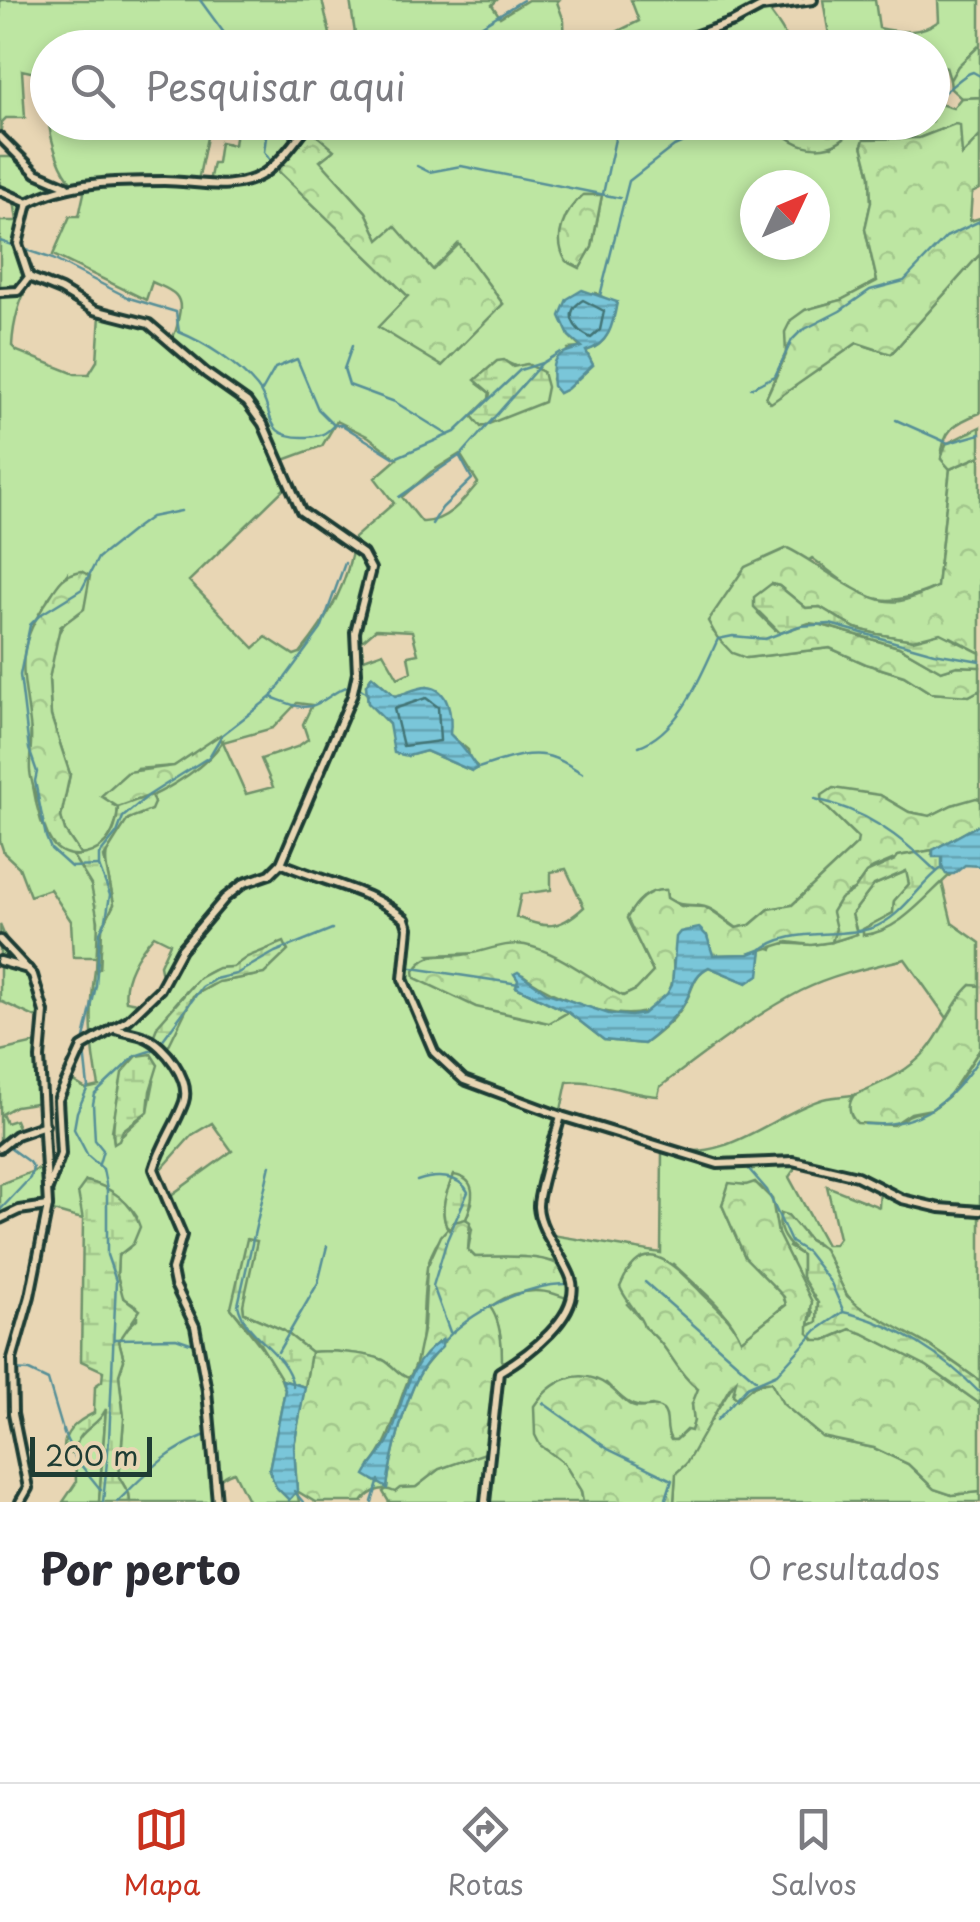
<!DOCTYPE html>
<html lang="pt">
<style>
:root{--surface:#fff;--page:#f7f7f7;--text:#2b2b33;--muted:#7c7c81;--line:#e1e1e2;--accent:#c8321e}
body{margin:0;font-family:"Playpen Sans",sans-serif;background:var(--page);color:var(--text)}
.compass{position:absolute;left:740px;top:170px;width:90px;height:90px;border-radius:50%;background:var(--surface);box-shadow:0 5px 15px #0003;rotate:46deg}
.scale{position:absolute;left:30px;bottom:25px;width:122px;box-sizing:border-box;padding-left:10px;border:5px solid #1f3d34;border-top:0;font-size:28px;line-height:35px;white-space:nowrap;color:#1f3d34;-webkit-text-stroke:8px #e8d6b4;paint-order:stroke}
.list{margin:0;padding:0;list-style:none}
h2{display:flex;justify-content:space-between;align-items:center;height:130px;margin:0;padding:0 40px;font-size:42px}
h2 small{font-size:32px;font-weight:400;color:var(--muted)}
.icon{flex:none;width:55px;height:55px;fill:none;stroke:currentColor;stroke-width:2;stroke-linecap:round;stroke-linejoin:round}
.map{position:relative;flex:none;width:980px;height:1502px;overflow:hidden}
.search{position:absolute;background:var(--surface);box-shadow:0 5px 15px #0003;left:30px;right:30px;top:30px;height:110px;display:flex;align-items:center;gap:25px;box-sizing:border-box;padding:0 35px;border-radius:55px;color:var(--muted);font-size:38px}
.sheet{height:280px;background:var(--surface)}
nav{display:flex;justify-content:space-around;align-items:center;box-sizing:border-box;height:140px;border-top:2px solid var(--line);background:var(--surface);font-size:28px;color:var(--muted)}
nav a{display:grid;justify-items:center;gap:5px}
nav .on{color:var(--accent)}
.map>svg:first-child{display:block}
</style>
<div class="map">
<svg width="980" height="1502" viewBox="0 0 980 1502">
<defs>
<pattern id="forest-crowns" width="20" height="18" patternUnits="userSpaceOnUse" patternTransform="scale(2.5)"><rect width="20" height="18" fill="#bde6a2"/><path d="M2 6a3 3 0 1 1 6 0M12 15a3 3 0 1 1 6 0" fill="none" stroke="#a2c68c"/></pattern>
<pattern id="wetland-marsh" width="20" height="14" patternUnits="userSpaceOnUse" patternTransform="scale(2.5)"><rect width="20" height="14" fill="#bde6a2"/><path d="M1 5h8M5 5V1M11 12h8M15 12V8" fill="none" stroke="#a2c68c"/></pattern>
<pattern id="water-rules" width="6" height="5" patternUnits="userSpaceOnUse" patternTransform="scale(2.5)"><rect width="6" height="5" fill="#7ac6d9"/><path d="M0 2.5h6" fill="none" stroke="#63a2b1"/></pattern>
</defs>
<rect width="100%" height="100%" fill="#e8d6b4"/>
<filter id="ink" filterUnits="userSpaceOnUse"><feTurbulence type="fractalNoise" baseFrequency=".01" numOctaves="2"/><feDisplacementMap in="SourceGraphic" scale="20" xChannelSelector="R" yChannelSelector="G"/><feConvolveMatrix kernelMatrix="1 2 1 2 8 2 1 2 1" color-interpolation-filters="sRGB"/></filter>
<g filter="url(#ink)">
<g fill="#bde6a2" stroke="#6e926b" stroke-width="2.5" fill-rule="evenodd">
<path d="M0 0H322L333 47 48 48V122L210 123 198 181 209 182 213 163H217L220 142 234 145 237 123 773 122C790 144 808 145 833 146L857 123 911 122 917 125 932 122 933 102 953 108 961 98 980 97V136L962 156 955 124 919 138 878 137 862 145 870 176 871 202 865 229 877 281 841 300 805 310 766 398 771 402 857 343 891 354 980 254V413C954 423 943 430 941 459L950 469 937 587C874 614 863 596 812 558L711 629 732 652 746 658 830 648 866 664 904 676 931 693 969 696 980 690V799L952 805 930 816 909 812 880 795 822 802 859 839 857 844 792 905 769 909 750 925 737 928C728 922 718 912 708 908 693 902 681 909 667 898L666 890C647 890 636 902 627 918L653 972 636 990 623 996 505 946 480 953 430 955 511 1015 549 1023 568 1012 604 1040 644 1044C658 1034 678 1017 686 1001 694 987 693 975 709 967L747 983 758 970 762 949 767 947 772 949 775 944C790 942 802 946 817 944 831 943 843 938 857 934L852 914 874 885 907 871 909 884 894 901 893 913 864 929 872 934 901 919 942 882 952 923 980 943V986L971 985 947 1018 905 959C871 967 833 975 801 991 753 1016 703 1054 660 1087L658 1096C628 1095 594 1078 567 1082L540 1208 552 1235 661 1253 662 1151 669 1153 670 1148C725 1164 773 1114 823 1099 833 1096 844 1096 854 1095L850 1100 902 1120C912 1111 922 1114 933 1108 954 1097 967 1068 980 1049V1381C963 1369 946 1356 928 1345 906 1331 863 1316 848 1296 835 1280 832 1246 809 1240L800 1228 789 1247 802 1255V1277L818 1303 817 1322 808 1326 813 1313 778 1234 772 1199 760 1186 730 1184 722 1205 745 1257 781 1291 786 1304 741 1341C731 1311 696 1286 673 1264L627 1304 643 1321 644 1327C668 1344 678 1370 699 1390L692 1404 694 1421 691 1432 686 1430 676 1440H671L665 1427 666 1416 652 1406C631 1411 621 1397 606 1383L545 1449C565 1459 580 1480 583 1502H389L383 1492 387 1488 416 1487 439 1469 494 1449C496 1412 513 1335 489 1307 509 1294 533 1286 557 1293L556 1262 524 1257H475L468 1250 472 1229 466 1219 472 1203 451 1180C447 1197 438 1214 449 1230 407 1265 437 1333 409 1378 397 1375 394 1365 383 1360 367 1353 329 1350 311 1352L283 1330 244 1313 243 1305 231 1308 276 1366 285 1390 269 1470 289 1499 297 1491 299 1502H249L234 1472C218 1477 214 1486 212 1502H130L129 1494 119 1477 124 1419 119 1375 124 1360 119 1341 122 1333 137 1319V1306L122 1297 117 1275 118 1256 129 1248 137 1217C126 1200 106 1185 86 1181L83 1219C51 1212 33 1199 0 1216V1184L44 1167 49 1178 62 1155 57 1108 70 1079 86 1089 99 1086C91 1046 89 1011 95 970L100 968 102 928 114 904C106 860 95 850 133 815H140L154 803 151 795C177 780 206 768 222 741L174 766 137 769 113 805 118 807C117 829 106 854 81 855L65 831 61 817 70 774 51 716 49 679 56 637 66 621 67 574 48 599C38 672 18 749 41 821 46 835 60 847 71 855 97 873 101 928 97 957H73L71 921 50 889 30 896 19 867 4 853 0 841V221H17L14 200 0 193V157H18L47 183 65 190 31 202C24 230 15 253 33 278 20 295 13 324 12 346L17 351 75 374H89L97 361 100 315 143 320 172 338C178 330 177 324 179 315 184 293 169 290 152 282L146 300 53 255 70 216H79L84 193C50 172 46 111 44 75L22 70 25 118H6L2 122 0 136ZM333 151 319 160 366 212 379 241 395 227 433 270 458 244 503 304 442 365 379 327 408 296 276 168ZM755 185H815V245H755ZM583 195H602L592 247 580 267 566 261C562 232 558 216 583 195ZM596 293 616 305C611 327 609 344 586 351L593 365 567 389 559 393 552 379 568 349 581 348 569 336ZM508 363 517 367 527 364 543 372 472 416 489 399 490 393 478 384ZM337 421 369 437 397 459 375 478 394 503 354 538C349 583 328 619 300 653L294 655 266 637 254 648 189 581 287 486 279 471 281 461 322 446ZM460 454 478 483C464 500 446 523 422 522L402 497 431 472ZM376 629 412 631 418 654 408 656 411 672 398 678 383 652 364 659 361 642ZM372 676 395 696 427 687 449 734 468 750 470 760 477 766 472 771 426 751 408 756 389 724 368 703 366 685ZM297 703 312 705 303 724 308 739 297 747 261 759 273 787 246 794 223 742 273 728ZM566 869 584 907C558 931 547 928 516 917L521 894 551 890V872ZM154 935 170 943 160 965 163 981 142 1004 126 1001C122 976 139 952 154 935ZM279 943 252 976 218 982 172 1008C188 989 206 965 233 967ZM154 1081 148 1111 114 1142 112 1131 121 1082ZM212 1123 232 1151 171 1195 160 1171 192 1135ZM798 1164 861 1177 880 1188 879 1207 827 1186 839 1238 834 1245H826L789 1177Z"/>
<polygon points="350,0 497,0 492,5 500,17 528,0 559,0 557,2 564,21 565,47 357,47"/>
<path d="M631 0H763C771 18 786 27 788 47H608V36L639 21Z"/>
<path d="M823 0H875L879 28C901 33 920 34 939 21L938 0H980V45L958 66 950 80 946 67 933 66 932 48 831 47Z"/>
<path d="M0 925C9 950 20 953 33 973 41 986 44 999 49 1013L41 1020 0 1001Z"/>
<polygon points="35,1043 41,1044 42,1102 16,1106 2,1114 6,1123 15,1120 22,1137 0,1147 0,1051"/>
<polygon points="738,1377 738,1399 754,1385 771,1382 822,1437 874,1448 908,1464 934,1489 952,1495 980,1492 980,1502 674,1502 676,1473"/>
<polygon points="106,1407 99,1502 63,1502 76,1483 75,1442"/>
</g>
<g fill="url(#forest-crowns)" stroke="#6e926b" stroke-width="2.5">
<polygon points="980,45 980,97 961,98 951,89 950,80 958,66"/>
<polygon points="955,124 960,125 962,155 980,136 980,189 972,193 970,221 980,218 980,254 891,354 857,343 771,403 766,398 786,355 785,332 791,320 805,310 841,300 877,281 865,229 871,202 870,176 862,145 864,139 919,138"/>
<polygon points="308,128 334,150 320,161 366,212 379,240 395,226 433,270 459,244 503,304 442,366 378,327 408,296 275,168"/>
<path d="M583 195H602L592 247 580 268 566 261C552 238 564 212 583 195Z"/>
<path d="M980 456V653L951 637 913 640 877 634 855 628 820 607 806 608 779 586 772 584 758 613 775 630 809 623 822 625 899 647 941 671 957 666 980 667V690L969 696 931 693 904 676 866 664 830 648 746 658 732 653 717 637 708 621 745 567 787 548C819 562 866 607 900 601 913 599 925 592 937 587L950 469Z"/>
<path d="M81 571 90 576 84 609 60 627 49 679 51 716 70 774 61 817 65 831 81 855C47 858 44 825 38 801 35 792 31 782 30 771 29 758 32 746 31 732 25 674 11 652 48 600 58 584 62 575 81 571Z"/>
<path d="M220 735 222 742C205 770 150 802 118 807L101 796 128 772 174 766Z"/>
<path d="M833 788 880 795 909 812 930 816 952 805 976 798 980 799V824L933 850 904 855 873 868 866 873 854 890 847 893 832 942 811 945 788 942 749 954 713 955 710 954 707 936 673 961C680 1052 562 1005 523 975L516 987 568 1012 549 1023 476 1007 415 978 414 971C427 951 441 957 462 955 482 953 505 941 525 945 560 952 591 980 623 996L636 990 653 972 627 918C636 902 647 889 666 890L667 898 681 906 705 907 736 928 750 925 769 909 792 905 857 844 858 838 822 803 821 796Z"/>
<path d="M971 985 980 986V1049L949 1096 932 1109 911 1113 893 1125 857 1123C849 1115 847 1105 854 1095 881 1083 907 1073 927 1050 944 1030 952 1002 971 985Z"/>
<path d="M755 1182 772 1199 778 1234 812 1302 808 1333 825 1340 851 1329 862 1333 927 1366 980 1404V1492L952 1495 934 1489 908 1464 874 1448 822 1437 783 1404 771 1382C757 1380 748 1391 738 1399L733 1395 736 1381 729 1389 686 1464 676 1473 674 1502H583L581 1491 564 1463 540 1445 535 1435 534 1406C551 1381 580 1365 608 1386 617 1392 623 1401 632 1406 643 1411 654 1402 663 1410 670 1417 664 1430 671 1440H676L687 1430 691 1431 694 1421 692 1404 698 1389C677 1374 669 1345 644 1327 641 1315 626 1302 620 1287 643 1231 672 1263 701 1292 716 1307 734 1321 741 1340L786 1305 784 1297 745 1257 722 1205 729 1183 746 1185Z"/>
<path d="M464 1218 470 1222 468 1250 475 1257C497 1257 560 1251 569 1276 572 1283 571 1294 572 1301 544 1286 516 1288 490 1307 513 1337 496 1411 494 1450L439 1469 416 1487 400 1488 395 1492C383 1486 371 1490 362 1502H315L297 1491 294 1446 311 1352C328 1350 368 1353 383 1360 394 1365 397 1375 409 1378 395 1409 393 1439 370 1466L373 1480 387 1487C390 1459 405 1401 418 1376 425 1364 435 1355 443 1343L438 1342 415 1369 424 1326 427 1267 441 1236 453 1222Z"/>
</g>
<g fill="url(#wetland-marsh)" stroke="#6e926b" stroke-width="2.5">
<path d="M773 123H857C835 157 798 154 773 123Z"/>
<polygon points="504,360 513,367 527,364 543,372 547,387 544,402 481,427 472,416 489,399 490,393 475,380 497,361"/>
<polygon points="980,427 980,456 950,469 941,459 946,444"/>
<polygon points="771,584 779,586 806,608 820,607 855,628 877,634 913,640 940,633 980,653 980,667 957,666 941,671 899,647 822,625 809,623 780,633 754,607 754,597"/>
<path d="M151 795 154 803 151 810 128 819 104 857 114 904 102 928 100 968 96 971 98 921 91 885 73 856C103 854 117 837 118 807Z"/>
<path d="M933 850 932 855 942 857 946 874 950 875C925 897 899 932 863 935V929L893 913 894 901 909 884 906 871 874 885 852 914 857 934 832 942 836 929 832 912 840 899 854 890 866 873 895 860 898 856Z"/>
<polygon points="284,942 288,951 264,974 218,982 193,996 168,1047 153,1037 158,1025 199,978 218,968 233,967 247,957"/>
<path d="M151 1054 158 1065 150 1091 148 1111 123 1130 119 1140 114 1143C111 1121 119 1095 122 1073L137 1056Z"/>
<path d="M454 1175C479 1179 473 1201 466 1219L454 1222 449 1230C438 1214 446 1191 454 1175Z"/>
<path d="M86 1181C110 1186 133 1203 140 1227L133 1244 118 1256 117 1275 123 1297 140 1310 119 1341 124 1360 119 1375 124 1419 119 1477 129 1494 130 1502H99L106 1409C98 1428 76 1429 75 1453L65 1454C60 1433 77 1421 94 1413L95 1386 102 1381 103 1371 81 1361 83 1220 78 1192Z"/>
<path d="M781 1213 788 1215 809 1240 824 1249 847 1296 858 1306 930 1346 980 1381V1404L927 1366 862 1333 850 1329 825 1340H815L808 1333V1326L817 1322 818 1303 802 1277V1255C788 1246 775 1230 781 1213Z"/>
<polygon points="247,1239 257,1241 243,1305 244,1313 283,1330 311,1352 305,1387 282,1380 257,1339 231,1308"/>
</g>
<g fill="url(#water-rules)" stroke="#568f97" stroke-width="2.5">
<path d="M582 290 617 302C613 325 609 344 586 351L593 365 567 389 559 393 553 386C550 354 556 355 582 347L569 336 560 316 567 299Z"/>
<path d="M372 676 395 696C405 694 417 687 427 687 450 688 452 718 450 734 463 747 468 754 477 768L472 771 426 751 408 756 394 753 389 724 368 703 366 685Z"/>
<polygon points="980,824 980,866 965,865 954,874 946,874 942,868 942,857 933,857 933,850"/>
<path d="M699 928 707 936 713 955 749 954 762 949 759 975 747 983 709 967C690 976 693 994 681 1008 670 1021 658 1034 644 1044L604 1040 568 1012 516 987 518 980 514 974 518 972 547 993 609 1014 631 1016 643 1014 667 994 672 985 676 937 680 932Z"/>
<path d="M442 1340V1347C434 1355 426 1362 421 1372 406 1396 390 1459 387 1488L365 1475C372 1461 385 1451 391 1435 403 1402 407 1362 442 1340Z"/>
<polygon points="282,1380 305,1387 294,1446 297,1491 289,1500 276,1487 269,1470 285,1390"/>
</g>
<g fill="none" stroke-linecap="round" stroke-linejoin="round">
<g stroke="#437476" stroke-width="2.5">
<path d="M583 300 604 311 600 330 591 338C574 330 562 313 583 300Z"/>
<polygon points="426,698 438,707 440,741 403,746 394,709"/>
</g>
<g stroke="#568f97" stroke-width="2.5">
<polyline points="200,0 235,48"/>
<polyline points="347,43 351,48"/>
<polyline points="445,48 523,0"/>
<path d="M932 99C950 92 960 75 973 72L980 76"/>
<polyline points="268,122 264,152 269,159"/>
<polyline points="417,166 429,172 461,166 620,198"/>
<polyline points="603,194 615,139 630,122"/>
<path d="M0 241 53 259 129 298 176 312 179 332C206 343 238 364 257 387 276 410 260 439 307 437 320 436 325 435 334 425"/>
<polyline points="600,296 629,181 674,146 727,122"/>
<polyline points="352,346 344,369 349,385 395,402 448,435"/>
<polyline points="751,388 775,376 792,340 801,331 840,311 870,290 904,281 946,237 980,221"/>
<polyline points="262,391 275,368 297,359 318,409 334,425 342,425 395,458 455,432 520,370 542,363"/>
<polyline points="896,420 948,443 980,434"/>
<polyline points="399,497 462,454 542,363 560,352"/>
<polyline points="432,524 442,508 472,479 460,457"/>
<path d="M271 697C283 701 297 709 311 706 332 701 347 672 368 695"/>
<path d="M639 746C680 732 701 675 718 639L733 636 765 639 799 626 830 624 934 653 980 661"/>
<path d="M475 769C498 762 530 748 554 758 564 761 573 768 582 773"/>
<path d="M815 799C865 810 900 836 936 871"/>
<polyline points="99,866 71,867 51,849 46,837 35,781 37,772 29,749 20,675 30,625 40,615 82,589 98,558 133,530 151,517 181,511"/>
<path d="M759 952C787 926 838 939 872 928 902 918 918 885 943 867"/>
<polyline points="412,968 519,984"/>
<polyline points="83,1043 96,986 100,932 106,920 110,895 99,866 99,855 117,833 123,817 149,795 209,757 222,735 271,697 321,629 345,563"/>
<polyline points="84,1051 88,1087 77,1112 74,1129 88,1156 103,1169 107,1189 107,1255 116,1281 109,1441 103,1502"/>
<path d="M865 1124C920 1128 951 1101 980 1057"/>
<polyline points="0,1141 29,1162 33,1168 30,1178 0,1210"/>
<polyline points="99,1164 103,1150 95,1140 93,1104 95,1094 135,1056 156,1049 202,987 215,979 236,974 275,952 332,929"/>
<path d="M270 1165 238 1305C245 1338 286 1350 293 1386"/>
<polyline points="747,1167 767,1190 791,1242 807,1252 831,1283 843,1310"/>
<path d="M417 1181C434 1175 459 1174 468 1192L447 1240 433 1286 450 1332"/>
<polyline points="645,1282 756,1380"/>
<polyline points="115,1339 176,1338 196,1345"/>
<path d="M442 1343C470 1312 525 1284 568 1284"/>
<polyline points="278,1352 318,1283 327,1246"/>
<polyline points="12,1370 29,1371 48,1380 64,1434 76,1459 101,1490"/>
<polyline points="543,1403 608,1449 672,1480 665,1502"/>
<path d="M717 1420 747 1387 777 1374 817 1330 843 1312C892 1322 946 1357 980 1393"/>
<polyline points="294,1491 303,1502"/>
<path d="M117 1502C149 1471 166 1451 208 1434"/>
<polyline points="372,1502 379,1480"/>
</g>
<g stroke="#1f3d34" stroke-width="14">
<g id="minor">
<polyline points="660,48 733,22 761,7 813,0"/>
<polyline points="0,137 36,173 66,186"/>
<polyline points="0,191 28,203"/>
<polyline points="29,277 61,290 94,310 149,324 206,373 247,402 263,424 301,511 363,554 371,569 355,632 357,673 352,696 281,863 270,874 244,883 225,898 181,950 160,989 128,1020 82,1047 58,1100 61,1154 48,1189"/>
<path d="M0 292 18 291 29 277 18 244 28 203C68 181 119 181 164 181 196 181 232 193 263 174 281 162 296 140 310 122"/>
<path d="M281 863C322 882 371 889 405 919L408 928 403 979 434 1052 464 1080 561 1116 718 1164 793 1161 857 1176 902 1199 940 1208 980 1211"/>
<polyline points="0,940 33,975 44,1012 40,1058 48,1206 30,1296 12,1359 13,1414 28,1488 20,1502"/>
<polyline points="0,961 28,969"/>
<path d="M113 1028C123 1032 135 1033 145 1037 165 1045 191 1080 184 1102 176 1125 161 1145 154 1169L182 1235 172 1270 175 1285 195 1326 207 1391 217 1502"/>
<polyline points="0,1148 16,1135 45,1125"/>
<polyline points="0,1219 19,1210 48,1206"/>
<path d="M485 1502 499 1372C526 1356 583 1316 571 1278 563 1255 540 1233 538 1207 537 1193 556 1134 561 1116"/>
</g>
</g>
<use href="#minor" stroke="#e8d6b4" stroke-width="6"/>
</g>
</g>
</svg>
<svg class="compass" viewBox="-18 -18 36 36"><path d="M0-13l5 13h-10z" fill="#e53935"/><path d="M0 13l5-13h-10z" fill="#7c7c81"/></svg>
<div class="scale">200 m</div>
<div class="search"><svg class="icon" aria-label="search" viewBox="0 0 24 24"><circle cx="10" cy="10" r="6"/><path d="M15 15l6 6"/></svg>Pesquisar aqui</div>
</div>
<section class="sheet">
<h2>Por perto<small>0 resultados</small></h2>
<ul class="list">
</ul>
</section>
<nav>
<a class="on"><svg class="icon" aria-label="map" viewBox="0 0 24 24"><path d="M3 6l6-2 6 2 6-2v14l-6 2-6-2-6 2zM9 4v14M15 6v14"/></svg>Mapa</a>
<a><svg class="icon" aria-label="directions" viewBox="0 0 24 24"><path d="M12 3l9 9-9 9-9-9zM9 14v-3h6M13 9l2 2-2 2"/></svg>Rotas</a>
<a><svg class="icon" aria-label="saved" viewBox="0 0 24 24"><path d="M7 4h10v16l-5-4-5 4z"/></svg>Salvos</a>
</nav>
